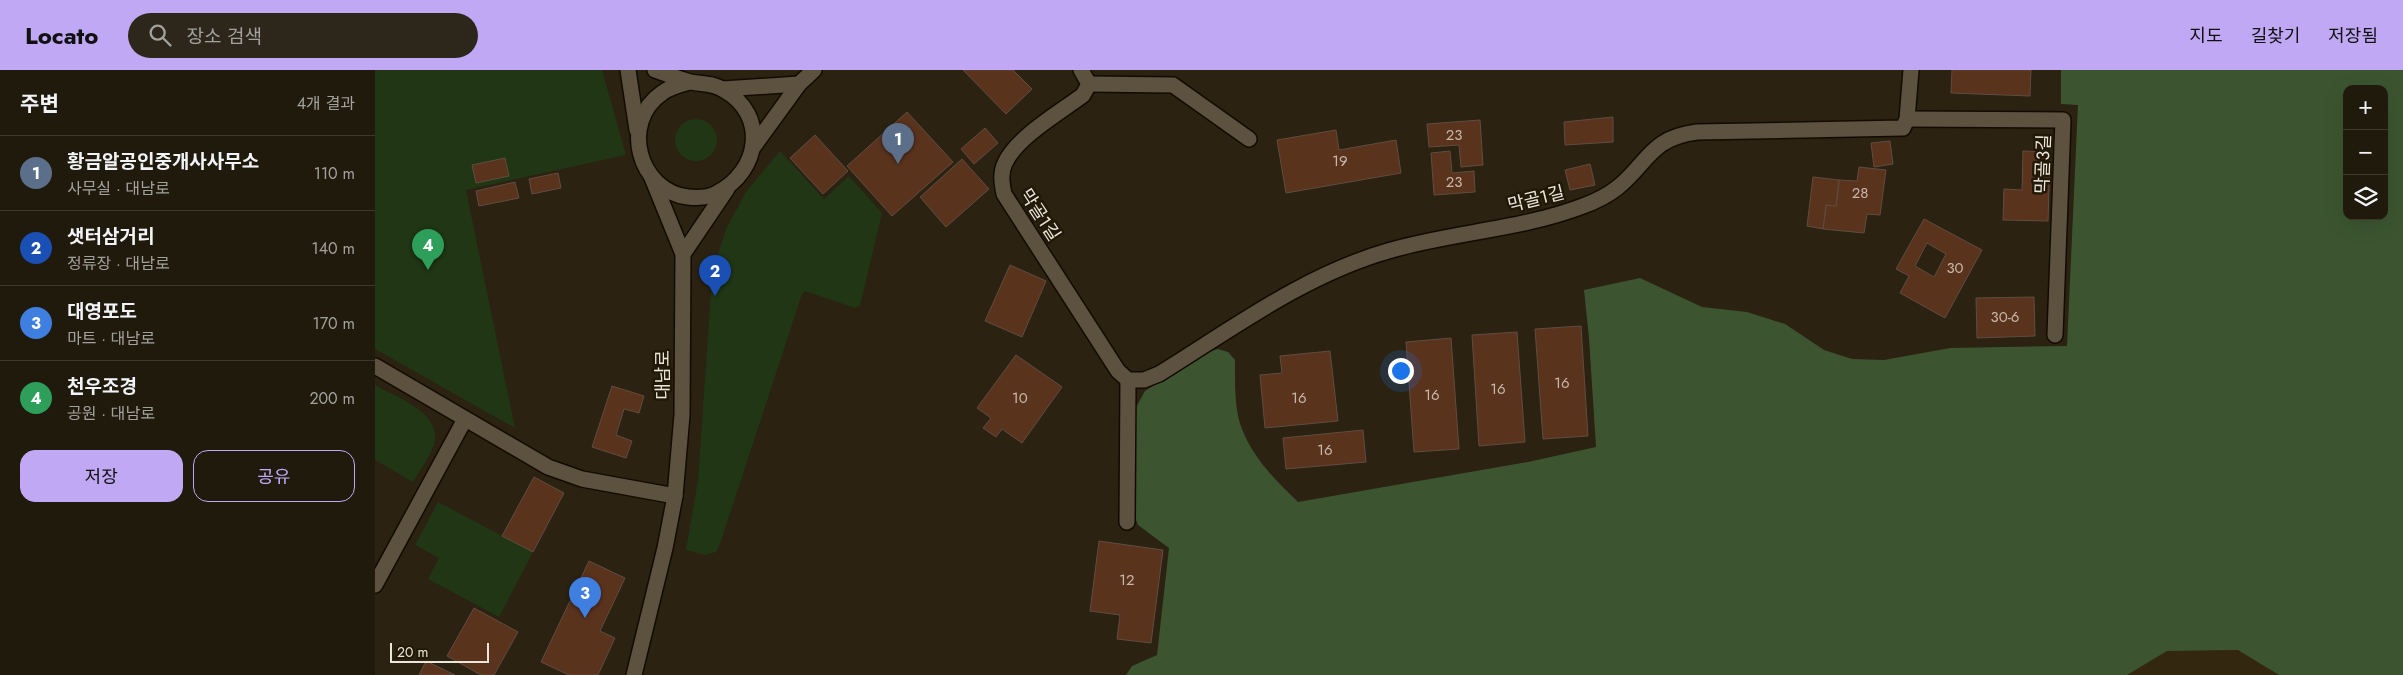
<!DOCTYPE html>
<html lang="ko">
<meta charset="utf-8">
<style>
:root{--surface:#201a0d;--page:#2d271b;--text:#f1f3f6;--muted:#a2a19d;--line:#3d382e;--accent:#c0a8f4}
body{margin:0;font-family:Jost,"Noto Sans KR",sans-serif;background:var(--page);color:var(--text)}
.controls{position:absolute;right:15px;top:15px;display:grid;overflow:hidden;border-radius:10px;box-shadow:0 5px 20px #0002}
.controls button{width:45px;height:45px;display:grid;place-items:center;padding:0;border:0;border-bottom:1px solid var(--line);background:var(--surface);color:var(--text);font:25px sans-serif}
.scale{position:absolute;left:15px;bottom:12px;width:99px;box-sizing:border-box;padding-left:5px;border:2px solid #ece5db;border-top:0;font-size:14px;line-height:18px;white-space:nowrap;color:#ece5db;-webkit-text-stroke:4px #221808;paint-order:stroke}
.you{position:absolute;left:1025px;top:300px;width:18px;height:18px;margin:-12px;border:4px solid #fff;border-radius:50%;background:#1a73e8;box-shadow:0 0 0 8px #1a73e833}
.badge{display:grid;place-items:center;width:32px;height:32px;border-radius:50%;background:var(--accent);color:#fff;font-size:16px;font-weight:700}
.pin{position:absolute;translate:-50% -41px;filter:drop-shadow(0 1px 2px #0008)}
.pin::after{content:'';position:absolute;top:26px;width:18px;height:15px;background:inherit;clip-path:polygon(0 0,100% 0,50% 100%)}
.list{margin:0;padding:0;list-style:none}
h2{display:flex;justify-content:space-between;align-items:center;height:65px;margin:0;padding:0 20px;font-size:21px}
h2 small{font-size:16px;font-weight:400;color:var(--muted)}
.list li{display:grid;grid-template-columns:32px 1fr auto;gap:15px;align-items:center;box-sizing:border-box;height:75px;padding:0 20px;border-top:1px solid var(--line)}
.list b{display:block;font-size:19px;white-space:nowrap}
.list p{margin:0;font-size:16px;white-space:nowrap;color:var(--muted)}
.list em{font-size:16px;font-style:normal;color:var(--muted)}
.actions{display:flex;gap:10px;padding:15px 20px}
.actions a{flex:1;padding:11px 0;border:1px solid var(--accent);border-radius:15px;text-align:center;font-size:18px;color:var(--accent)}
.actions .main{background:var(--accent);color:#111}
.icon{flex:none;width:28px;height:28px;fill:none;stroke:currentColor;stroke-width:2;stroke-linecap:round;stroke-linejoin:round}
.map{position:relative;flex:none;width:2028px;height:605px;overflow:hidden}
header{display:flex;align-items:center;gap:30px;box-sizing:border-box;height:70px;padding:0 25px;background:var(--accent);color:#111}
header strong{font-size:24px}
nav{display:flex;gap:28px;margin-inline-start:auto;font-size:18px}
.search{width:350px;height:45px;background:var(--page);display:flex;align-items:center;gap:12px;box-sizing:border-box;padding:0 18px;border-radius:28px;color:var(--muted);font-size:19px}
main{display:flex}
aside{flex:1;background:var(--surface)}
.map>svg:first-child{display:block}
</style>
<header>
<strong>Locato</strong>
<div class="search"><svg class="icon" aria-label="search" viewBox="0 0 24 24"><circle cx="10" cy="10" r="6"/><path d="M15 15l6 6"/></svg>장소 검색</div>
<nav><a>지도</a><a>길찾기</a><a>저장됨</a></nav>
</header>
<main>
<aside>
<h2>주변<small>4개 결과</small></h2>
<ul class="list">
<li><span class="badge" style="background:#5c6f8a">1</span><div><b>황금알공인중개사사무소</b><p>사무실 · 대남로</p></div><em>110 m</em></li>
<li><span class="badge" style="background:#1a4fb4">2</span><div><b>샛터삼거리</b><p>정류장 · 대남로</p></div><em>140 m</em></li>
<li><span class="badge" style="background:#3f7fe0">3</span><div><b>대영포도</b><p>마트 · 대남로</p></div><em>170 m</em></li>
<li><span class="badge" style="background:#2e9e5b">4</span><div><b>천우조경</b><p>공원 · 대남로</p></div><em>200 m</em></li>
</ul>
<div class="actions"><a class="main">저장</a><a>공유</a></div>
</aside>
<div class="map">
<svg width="2028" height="605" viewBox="0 0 2028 605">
<rect width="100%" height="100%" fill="#2b2211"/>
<polygon fill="#34270f" points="1863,580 1904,605 1752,605 1792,581"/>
<g fill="#203614">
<polygon points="0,0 227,0 251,85 91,120 140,358 0,279"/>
<circle cx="321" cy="70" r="21"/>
<polygon points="405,81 449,129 474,106 507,143 485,236 480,238 430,221 427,224 346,471 341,482 330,485 311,480 323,410 336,221 343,184 352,157 371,122"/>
<path d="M0 315C21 327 68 343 59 374 55 387 45 400 38 412L0 390Z"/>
<polygon points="63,432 158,482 124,547 53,509 64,488 40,475"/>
</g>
<path fill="#3c5530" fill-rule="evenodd" d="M1686 0H2028V605H1904L1863 580 1792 581 1752 605H751L757 596 782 585 794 478 763 455 757 438 760 339 770 321 830 283 843 279 853 282 860 290C860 310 859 340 867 359 878 388 901 411 923 432L1153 392 1221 377 1214 268 1209 220 1265 208 1327 237 1372 242 1410 254 1449 280 1477 289 1509 290 1575 278 1692 276 1703 35 1686 34ZM1972 19H2009V146H1972Z"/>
<g fill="#5a331d" stroke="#604c42" fill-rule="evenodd">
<polygon points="588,0 638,0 657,19 631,44"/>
<polygon points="1577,0 1656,0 1655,26 1576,23"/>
<polygon points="532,42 578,92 517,146 472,96"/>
<polygon points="1238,47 1238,72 1190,75 1189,52"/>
<polygon points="1105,50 1108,95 1086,97 1084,75 1054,77 1052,54"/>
<polygon points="610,58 623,73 599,94 586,79"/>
<polygon points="961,60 964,80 1021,70 1026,103 911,123 902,70"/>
<polygon points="440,65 473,101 448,124 415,88"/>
<polygon points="1515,71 1518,94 1499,97 1496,73"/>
<polygon points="1075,81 1077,103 1099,101 1100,122 1059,125 1056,83"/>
<polygon points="1648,81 1675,82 1673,151 1628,150 1629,119 1647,120"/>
<polygon points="130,88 134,106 101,113 97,95"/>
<polygon points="587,89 614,119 571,157 545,127"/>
<polygon points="1215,94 1220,115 1195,120 1190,100"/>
<polygon points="1484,97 1511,100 1505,145 1492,144 1489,163 1448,159 1451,135 1461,136 1464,110 1482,111"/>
<polygon points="183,103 186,118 157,124 154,109"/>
<polygon points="1438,107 1464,110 1461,136 1451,135 1448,159 1432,156"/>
<polygon points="140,112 144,128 104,136 101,121"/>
<path d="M1549 149 1607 180 1570 248 1525 223 1534 206 1521 199ZM1552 173 1571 184 1559 207 1540 196Z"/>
<polygon points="635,195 671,211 647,267 610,251"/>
<polygon points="1659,227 1660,266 1602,268 1601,228"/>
<polygon points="1206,256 1213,366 1168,369 1160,259"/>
<polygon points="1142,262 1150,372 1104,376 1097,265"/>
<polygon points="1076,268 1084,379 1039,382 1031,272"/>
<polygon points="955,281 963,351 890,358 885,305 907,303 905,286"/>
<polygon points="641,285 687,317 647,373 627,359 621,367 608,358 616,348 602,338"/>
<polygon points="237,316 269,326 264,343 249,339 241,365 257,371 251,388 217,377"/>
<polygon points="988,360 991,392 911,399 908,368"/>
<polygon points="159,407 189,423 158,482 127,466"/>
<polygon points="724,471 788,480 776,573 742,569 745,545 715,541"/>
<polygon points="214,491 250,508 225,561 240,568 223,605 194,605 166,592"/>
<polygon points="99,538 143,562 119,605 106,605 72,586"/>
<polygon points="51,591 80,605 44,605"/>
</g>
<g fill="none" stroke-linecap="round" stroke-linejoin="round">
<g stroke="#140b00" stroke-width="18">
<g id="service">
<path d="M706 0 714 14 708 25C684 43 642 67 630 93 625 103 627 114 629 124L743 301 753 310H769L784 304C857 259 929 205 1013 181 1077 162 1145 160 1208 136 1219 132 1233 125 1242 118 1274 92 1275 68 1322 62L1528 58 1532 49 1536 0"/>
<polyline points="714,14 798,15 874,69"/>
<polyline points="1532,49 1688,50 1680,265"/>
<polyline points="752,452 753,310"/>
</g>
</g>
<g stroke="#140b00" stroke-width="18">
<g id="minor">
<polyline points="0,296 173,397 207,409 300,426"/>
<polyline points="0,515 90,349"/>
</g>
</g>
<g stroke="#140b00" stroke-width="18">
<g id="tertiary">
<polyline points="253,0 262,60"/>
<path d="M280 0C291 4 302 8 312 11 325 15 337 12 349 20 393 45 385 101 342 123 333 128 322 128 313 127 263 121 245 52 287 23 295 17 304 15 315 12"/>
<polyline points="348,19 424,14"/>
<polyline points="379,76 424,14 439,0"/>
<polyline points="308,184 352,119"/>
<polyline points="259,605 290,478 300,426 307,345 308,184 277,108"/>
</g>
</g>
<use href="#service" stroke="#5d5240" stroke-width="15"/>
<use href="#minor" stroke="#5d5240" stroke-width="15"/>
<use href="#tertiary" stroke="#5d5240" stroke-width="15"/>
</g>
<g text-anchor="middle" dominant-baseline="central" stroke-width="5" stroke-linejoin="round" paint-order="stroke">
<g font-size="15" fill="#c8b8ac">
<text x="1079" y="65">23</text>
<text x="965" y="91">19</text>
<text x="1079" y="112">23</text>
<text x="1485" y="123">28</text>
<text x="1580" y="198">30</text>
<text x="1630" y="247">30-6</text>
<text x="1187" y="313">16</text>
<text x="1123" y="319">16</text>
<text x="1057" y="325">16</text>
<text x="645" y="328">10</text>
<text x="924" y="328">16</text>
<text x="950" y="380">16</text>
<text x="752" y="510">12</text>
</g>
<g font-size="18" fill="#ece5db" stroke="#221808">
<text transform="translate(1668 94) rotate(-88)">막골3길</text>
<text transform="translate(1161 129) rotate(-14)">막골1길</text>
<text transform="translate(665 145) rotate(57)">막골1길</text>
<text transform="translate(288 305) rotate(-90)">대남로</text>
</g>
</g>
</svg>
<div class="controls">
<button>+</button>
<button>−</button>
<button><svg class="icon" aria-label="layers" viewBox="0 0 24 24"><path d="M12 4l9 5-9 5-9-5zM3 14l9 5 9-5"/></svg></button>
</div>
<div class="scale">20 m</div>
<div class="you"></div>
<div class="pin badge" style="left:523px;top:94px;background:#5c6f8a">1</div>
<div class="pin badge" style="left:340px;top:226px;background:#1a4fb4">2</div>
<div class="pin badge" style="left:210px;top:548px;background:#3f7fe0">3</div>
<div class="pin badge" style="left:53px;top:200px;background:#2e9e5b">4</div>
</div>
</main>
